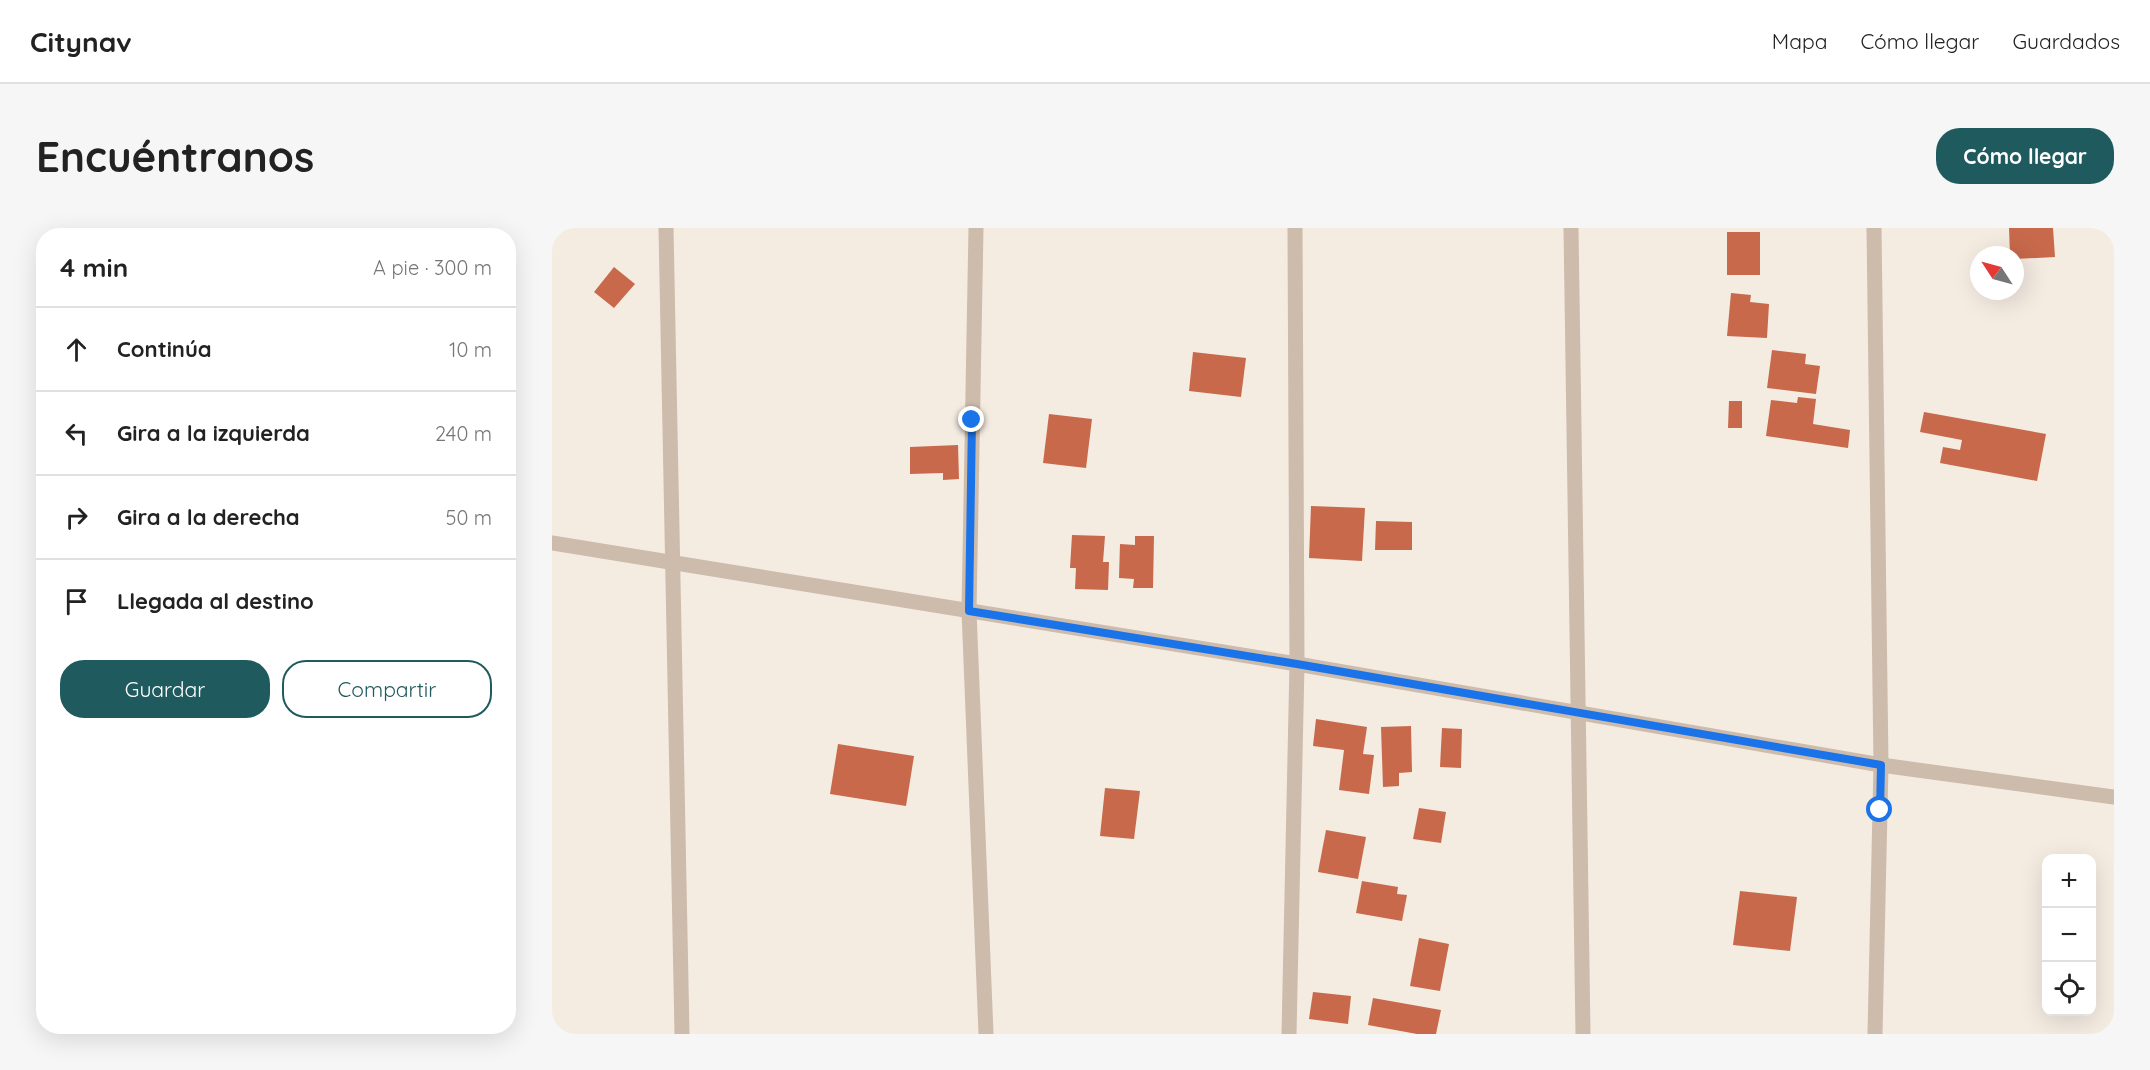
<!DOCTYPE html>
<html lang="es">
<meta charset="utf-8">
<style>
:root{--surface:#fff;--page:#f6f6f6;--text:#222;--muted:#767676;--line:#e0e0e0;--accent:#1f5a5e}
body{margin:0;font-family:Quicksand,sans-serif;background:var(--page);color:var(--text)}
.controls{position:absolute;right:18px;bottom:18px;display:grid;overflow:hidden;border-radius:12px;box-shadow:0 6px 24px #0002}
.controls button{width:54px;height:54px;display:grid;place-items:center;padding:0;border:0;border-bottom:2px solid var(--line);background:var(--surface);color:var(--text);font:30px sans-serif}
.compass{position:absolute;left:1418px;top:18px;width:54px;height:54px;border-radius:50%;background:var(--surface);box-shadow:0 6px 24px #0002;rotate:306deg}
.stop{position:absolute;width:18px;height:18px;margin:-14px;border:4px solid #1a73e8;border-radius:50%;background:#fff}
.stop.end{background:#1a73e8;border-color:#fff;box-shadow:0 2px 6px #0008}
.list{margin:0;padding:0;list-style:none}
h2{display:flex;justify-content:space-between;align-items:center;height:78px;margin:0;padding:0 24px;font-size:26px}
h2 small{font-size:20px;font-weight:400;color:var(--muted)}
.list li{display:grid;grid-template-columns:39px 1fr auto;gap:18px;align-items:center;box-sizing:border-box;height:84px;padding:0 24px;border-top:2px solid var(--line)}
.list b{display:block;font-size:22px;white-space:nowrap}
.list em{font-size:20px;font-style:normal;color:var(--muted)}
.actions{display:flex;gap:12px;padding:18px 24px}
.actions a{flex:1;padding:14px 0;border:2px solid var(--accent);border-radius:24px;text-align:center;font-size:21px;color:var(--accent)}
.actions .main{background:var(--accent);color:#fff}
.icon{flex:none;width:33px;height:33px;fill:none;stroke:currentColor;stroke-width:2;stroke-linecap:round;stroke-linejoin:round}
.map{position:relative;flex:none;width:1562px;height:806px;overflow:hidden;border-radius:24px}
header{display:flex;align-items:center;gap:36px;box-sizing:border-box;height:84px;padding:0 30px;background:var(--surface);border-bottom:2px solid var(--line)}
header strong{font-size:28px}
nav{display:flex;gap:33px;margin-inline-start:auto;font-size:21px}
.intro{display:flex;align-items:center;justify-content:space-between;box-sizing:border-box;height:144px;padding:0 36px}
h1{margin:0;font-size:42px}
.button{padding:15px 27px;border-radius:24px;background:var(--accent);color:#fff;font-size:21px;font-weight:700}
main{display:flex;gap:36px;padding:0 36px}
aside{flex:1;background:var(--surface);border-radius:24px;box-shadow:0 6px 24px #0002}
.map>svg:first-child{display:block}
</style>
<header>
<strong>Citynav</strong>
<nav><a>Mapa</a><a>Cómo llegar</a><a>Guardados</a></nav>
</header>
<div class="intro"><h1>Encuéntranos</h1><a class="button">Cómo llegar</a></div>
<main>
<aside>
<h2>4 min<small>A pie · 300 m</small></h2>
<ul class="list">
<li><svg class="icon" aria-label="ahead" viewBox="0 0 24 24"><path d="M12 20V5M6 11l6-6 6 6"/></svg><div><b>Continúa</b></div><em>10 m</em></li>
<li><svg class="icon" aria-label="left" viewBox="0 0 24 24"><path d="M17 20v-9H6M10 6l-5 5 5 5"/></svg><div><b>Gira a la izquierda</b></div><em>240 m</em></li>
<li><svg class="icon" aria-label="right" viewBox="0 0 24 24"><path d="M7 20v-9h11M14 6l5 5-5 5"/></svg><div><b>Gira a la derecha</b></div><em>50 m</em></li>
<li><svg class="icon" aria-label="arrive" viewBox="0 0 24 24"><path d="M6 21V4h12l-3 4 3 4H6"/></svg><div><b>Llegada al destino</b></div></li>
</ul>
<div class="actions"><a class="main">Guardar</a><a>Compartir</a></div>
</aside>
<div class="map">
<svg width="1562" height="806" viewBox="0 0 1562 806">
<rect width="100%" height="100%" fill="#f4ebe1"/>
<g fill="#c8694b">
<polygon points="1457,0 1501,0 1503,29 1463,31 1463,27 1458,27"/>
<rect x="1175" y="4" width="33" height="43"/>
<polygon points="62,39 83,56 62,80 42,64"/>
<polygon points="1179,65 1199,67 1198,74 1217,76 1215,110 1175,108"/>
<polygon points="1220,122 1254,126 1253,136 1268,138 1264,166 1215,160"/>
<polygon points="641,124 694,130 689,169 637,163"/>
<polygon points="1246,169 1264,171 1261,196 1298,202 1296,220 1214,208 1219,172 1245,175"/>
<polygon points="1177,173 1190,173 1190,200 1176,200"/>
<polygon points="1372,184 1494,206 1485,253 1388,235 1391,219 1408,222 1410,212 1368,204"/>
<polygon points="497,186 540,191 534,240 491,235"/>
<polygon points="406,217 407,251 391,252 391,245 358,246 358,219"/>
<polygon points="759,278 813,280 810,333 757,330"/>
<polygon points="824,293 860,294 860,322 823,322"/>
<polygon points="520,307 553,308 551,334 557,334 556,362 523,361 524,340 518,340"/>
<polygon points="583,308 602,308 601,360 581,360 582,351 567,350 568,316 583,317"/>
<polygon points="764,491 815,499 811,526 822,527 817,566 787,562 792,522 761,518"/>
<polygon points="859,498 860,544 847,545 847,558 831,559 829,499"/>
<polygon points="890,500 910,501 909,540 888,539"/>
<polygon points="286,516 362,528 354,578 278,566"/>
<polygon points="553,560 588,563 582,611 548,608"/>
<polygon points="867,580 894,584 889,615 861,611"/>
<polygon points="774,602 814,609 806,651 766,644"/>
<polygon points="810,653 846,659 845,666 855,667 850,693 804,685"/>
<polygon points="1188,663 1245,669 1238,723 1181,717"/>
<polygon points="867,710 897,716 888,763 858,758"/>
<polygon points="761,764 799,768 796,796 757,791"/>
<polygon points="821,770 889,782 884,806 865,806 816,797"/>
</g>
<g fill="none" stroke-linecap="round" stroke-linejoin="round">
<g stroke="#cdbbac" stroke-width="15">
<polyline points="114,0 130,806"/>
<polyline points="424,0 417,383 434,806"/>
<polyline points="1019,0 1031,806"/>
<polyline points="1322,0 1329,537 1323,806"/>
<polyline points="0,315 745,436 1329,537 1562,569"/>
<polyline points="737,806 745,436 743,0"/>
</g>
</g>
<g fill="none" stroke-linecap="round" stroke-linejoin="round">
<polyline stroke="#1a73e8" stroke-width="8" points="420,192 417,383 745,436 1329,537 1328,582"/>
</g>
</svg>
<div class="controls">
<button>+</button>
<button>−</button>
<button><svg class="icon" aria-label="locate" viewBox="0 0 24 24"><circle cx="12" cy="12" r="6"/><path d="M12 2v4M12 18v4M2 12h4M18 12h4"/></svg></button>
</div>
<svg class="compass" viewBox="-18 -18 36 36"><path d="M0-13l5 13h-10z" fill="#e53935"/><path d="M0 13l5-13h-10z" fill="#767676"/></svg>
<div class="stop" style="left:1328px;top:582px"></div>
<div class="stop end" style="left:420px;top:192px"></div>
</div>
</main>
